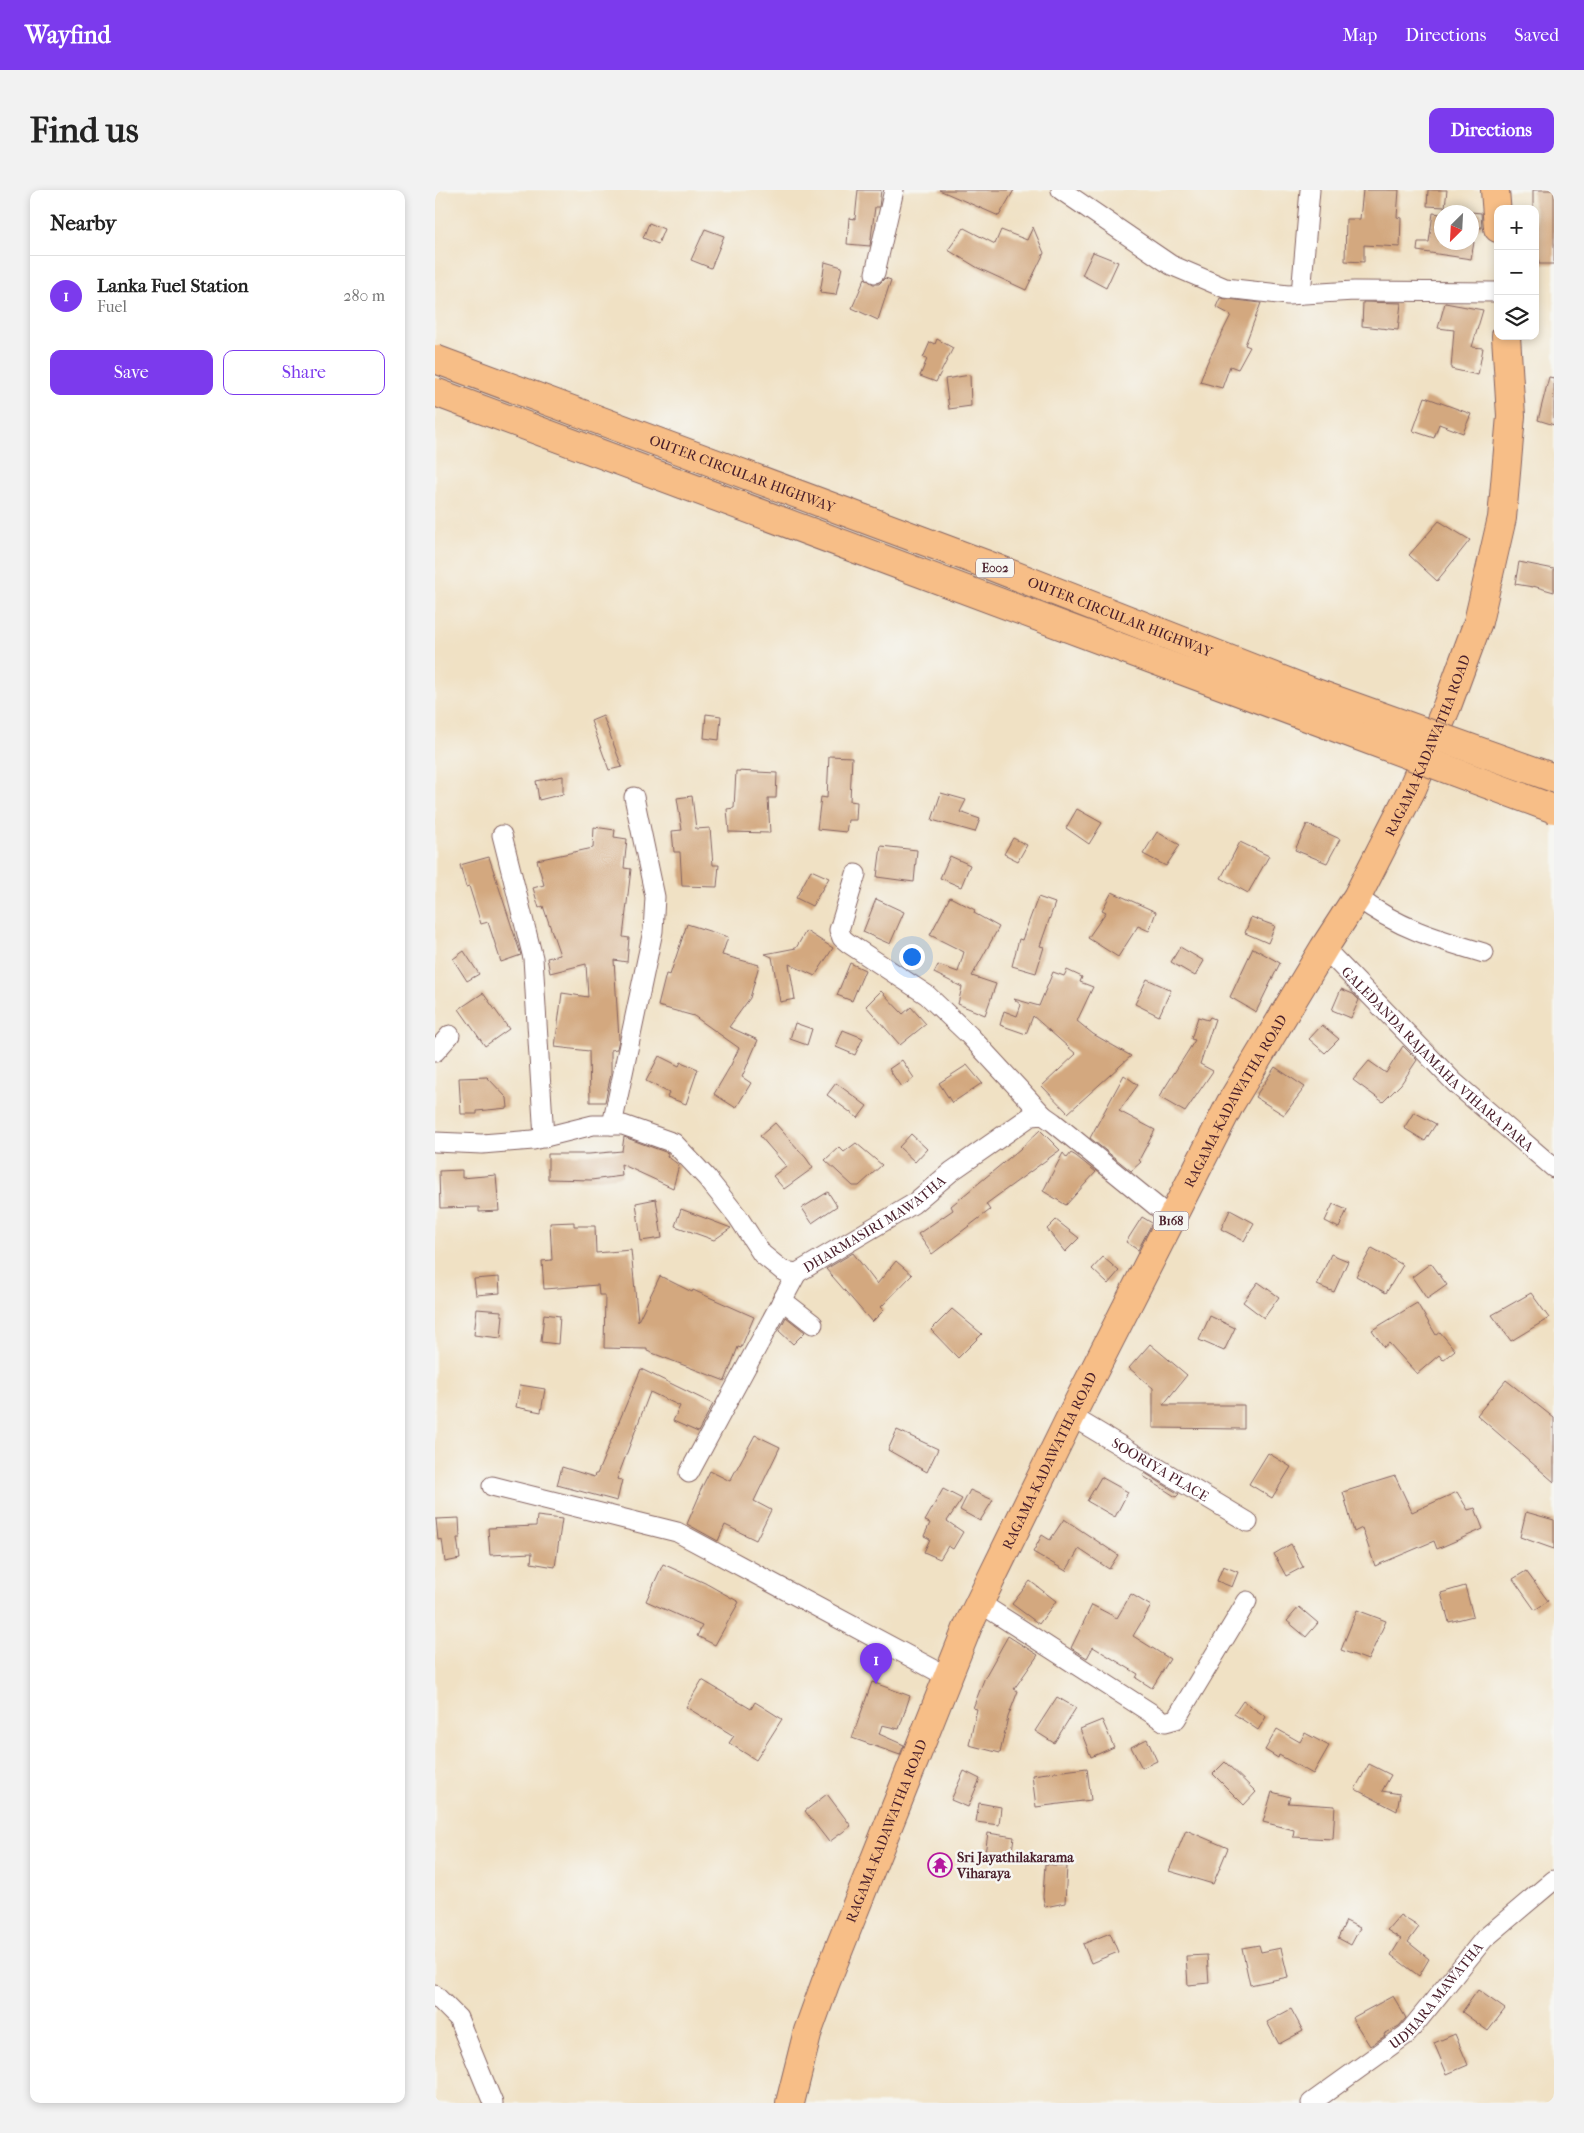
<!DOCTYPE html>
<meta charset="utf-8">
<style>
:root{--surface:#fff;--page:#f2f2f2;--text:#222;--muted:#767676;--line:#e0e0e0;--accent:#7c3aed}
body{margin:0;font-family:"IM FELL French Canon",serif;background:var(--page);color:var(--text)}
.controls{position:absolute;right:15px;top:15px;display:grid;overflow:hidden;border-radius:10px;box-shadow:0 2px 8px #0003}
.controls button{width:45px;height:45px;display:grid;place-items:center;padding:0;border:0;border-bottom:1px solid var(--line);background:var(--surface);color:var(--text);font:25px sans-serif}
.compass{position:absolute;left:999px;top:15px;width:45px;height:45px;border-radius:50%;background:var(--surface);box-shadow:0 2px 8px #0003;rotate:204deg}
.you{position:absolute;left:476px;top:766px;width:18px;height:18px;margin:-12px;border:4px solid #fff;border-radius:50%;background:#1a73e8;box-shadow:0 0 0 8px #1a73e833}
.badge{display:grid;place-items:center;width:32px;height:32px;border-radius:50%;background:var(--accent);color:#fff;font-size:16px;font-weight:700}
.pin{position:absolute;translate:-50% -41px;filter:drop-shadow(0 1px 2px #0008)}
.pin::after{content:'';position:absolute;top:26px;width:18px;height:15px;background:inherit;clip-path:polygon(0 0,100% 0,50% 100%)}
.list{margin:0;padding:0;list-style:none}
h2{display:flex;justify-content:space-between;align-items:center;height:65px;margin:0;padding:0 20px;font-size:21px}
h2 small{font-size:16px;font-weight:400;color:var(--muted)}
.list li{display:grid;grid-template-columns:32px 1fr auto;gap:15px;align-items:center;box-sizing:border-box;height:80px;padding:0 20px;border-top:1px solid var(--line)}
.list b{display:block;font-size:19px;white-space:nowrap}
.list p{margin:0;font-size:16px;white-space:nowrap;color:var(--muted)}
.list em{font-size:16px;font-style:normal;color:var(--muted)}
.actions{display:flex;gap:10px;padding:15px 20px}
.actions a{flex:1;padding:11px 0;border:1px solid var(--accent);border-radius:10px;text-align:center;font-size:18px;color:var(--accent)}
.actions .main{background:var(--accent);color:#fff}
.icon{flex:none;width:28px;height:28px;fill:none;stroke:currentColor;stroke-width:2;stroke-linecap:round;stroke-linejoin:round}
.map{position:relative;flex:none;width:1119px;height:1913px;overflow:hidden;border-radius:10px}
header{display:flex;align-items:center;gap:30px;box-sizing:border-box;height:70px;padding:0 25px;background:var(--accent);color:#fff}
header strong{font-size:24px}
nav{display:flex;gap:28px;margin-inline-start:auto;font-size:18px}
.intro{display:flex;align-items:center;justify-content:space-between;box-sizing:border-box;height:120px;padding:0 30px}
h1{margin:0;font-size:35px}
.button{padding:12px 22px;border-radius:10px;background:var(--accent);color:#fff;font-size:18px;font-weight:700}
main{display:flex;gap:30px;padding:0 30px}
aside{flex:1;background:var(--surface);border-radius:10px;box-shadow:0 2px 8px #0003}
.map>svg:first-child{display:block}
</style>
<header>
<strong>Wayfind</strong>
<nav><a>Map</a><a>Directions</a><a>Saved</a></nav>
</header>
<div class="intro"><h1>Find us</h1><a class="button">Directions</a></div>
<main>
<aside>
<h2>Nearby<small></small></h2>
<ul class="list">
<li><span class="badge">1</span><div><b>Lanka Fuel Station</b><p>Fuel</p></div><em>280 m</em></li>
</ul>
<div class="actions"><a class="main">Save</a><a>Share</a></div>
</aside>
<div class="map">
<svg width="1119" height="1913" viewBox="0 0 1119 1913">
<rect width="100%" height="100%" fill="#f6f6f2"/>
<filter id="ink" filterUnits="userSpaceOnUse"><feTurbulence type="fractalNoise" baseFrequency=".02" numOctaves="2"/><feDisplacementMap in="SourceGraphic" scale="10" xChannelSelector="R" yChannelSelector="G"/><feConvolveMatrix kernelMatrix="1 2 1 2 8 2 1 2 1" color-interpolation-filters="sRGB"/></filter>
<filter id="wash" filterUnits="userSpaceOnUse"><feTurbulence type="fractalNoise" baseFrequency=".0096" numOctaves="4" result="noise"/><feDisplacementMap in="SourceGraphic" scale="20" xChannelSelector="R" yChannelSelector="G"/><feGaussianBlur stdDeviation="1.12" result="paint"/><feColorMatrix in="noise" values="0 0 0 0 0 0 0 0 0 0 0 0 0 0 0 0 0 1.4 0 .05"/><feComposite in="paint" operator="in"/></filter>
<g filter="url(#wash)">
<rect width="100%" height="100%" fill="#f0e1c4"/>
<g id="blocks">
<g fill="#d3a87f">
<polygon points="423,0 446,0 444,17 440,17 435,56 412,54 414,28 420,29"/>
<polygon points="504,0 579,0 564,26"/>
<polygon points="928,0 964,0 962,27 966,28 965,57 929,55 929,72 910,71 911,29 925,29"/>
<polygon points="993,0 1012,0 1010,17 992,16"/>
<polygon points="1098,0 1119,0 1119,74 1104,74 1100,19 1098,16"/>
<polygon points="1036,22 1046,23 1047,38 1036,37"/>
<polygon points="998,23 1006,24 1006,52 1039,52 1036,69 982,61 983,52 994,52"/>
<polygon points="214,33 229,39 223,54 208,48"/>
<polygon points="598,37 609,63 591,100 543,78 513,60 529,38 560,54 566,40 592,50"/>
<polygon points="270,39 289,46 276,78 256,70"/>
<polygon points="658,62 683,72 671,98 647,85"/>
<polygon points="390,72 407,77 401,105 385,103"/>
<polygon points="430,88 438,94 444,94 450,88 456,90 443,130 417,118"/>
<polygon points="785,108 826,113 810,155 815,157 803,179 795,176 787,198 765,192 772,173 796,125 781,117"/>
<polygon points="928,112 966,113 963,140 927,136"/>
<polygon points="1010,113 1048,120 1037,157 1048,158 1043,185 1016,179 1019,140 1003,138"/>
<polygon points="502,149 518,158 501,192 485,186 492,169 488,168 495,152 500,154"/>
<polygon points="535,185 536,216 514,219 510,189"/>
<polygon points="1114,187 1119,188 1119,235 1103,230"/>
<polygon points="990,207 1036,224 1028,243 1004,234 999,248 978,241"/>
<polygon points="1004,331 1035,350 1002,391 974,365"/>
<polygon points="1084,372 1119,379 1119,402 1098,396 1098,397 1080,394"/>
<polygon points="271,524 286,526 284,550 269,548"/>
<polygon points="168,526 187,577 174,580 156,531"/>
<polygon points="394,566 417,567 415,611 422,612 421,630 413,630 411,642 382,639 386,607 392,608"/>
<polygon points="301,581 342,583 341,608 333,608 335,643 294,642 292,619 299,618"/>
<polygon points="128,586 128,604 104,610 101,591"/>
<polygon points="506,603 531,610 525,622 545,629 540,642 497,630"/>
<polygon points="257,606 261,639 275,638 278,675 284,675 282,697 247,696 245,662 239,662 237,641 247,640 242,608"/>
<polygon points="642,619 667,633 654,654 631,638"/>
<polygon points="872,634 905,649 892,673 860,660"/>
<polygon points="159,637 180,640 179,647 192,649 189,678 196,679 188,747 194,748 192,772 179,770 184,849 182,859 176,860 176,884 170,912 155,912 154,861 120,857 127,803 153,807 151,774 115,783 112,768 125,765 108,716 104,718 98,698 109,695 102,670 158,658"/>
<polygon points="722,642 745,655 731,676 708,664"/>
<polygon points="578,648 592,655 583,671 569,664"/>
<polygon points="805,652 834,666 813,703 786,688"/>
<polygon points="446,656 482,660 479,692 442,687"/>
<polygon points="515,666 535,675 526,697 505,688"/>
<polygon points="54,667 86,765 66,772 53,732 46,734 34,696 31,697 25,675"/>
<polygon points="376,680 394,688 377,716 361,708"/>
<polygon points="677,702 721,722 714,741 703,736 683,767 653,748 671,722 667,720"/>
<polygon points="515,707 540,720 539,723 564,737 537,786 561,794 550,825 523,814 527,797 499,783 503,775 523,782 529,762 495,745"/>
<polygon points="603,707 620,713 605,756 609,757 601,783 577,776 584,749 587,750"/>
<polygon points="441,709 469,722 455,754 428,742"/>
<polygon points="816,727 840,736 833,753 810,743"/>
<polygon points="252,734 293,747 287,765 324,775 315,808 294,837 323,850 307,887 316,893 301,918 279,904 296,875 304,858 259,826 223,816 231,784 235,785"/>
<polygon points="371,741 398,758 380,786 354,774 360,809 345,812 337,767 330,764 361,758"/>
<polygon points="745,757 769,771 760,786 736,772"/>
<polygon points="818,758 845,773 821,822 795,807"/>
<polygon points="29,761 44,784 32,791 18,769"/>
<polygon points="415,773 430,780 417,811 402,805"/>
<polygon points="632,780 647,787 645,792 658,797 642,831 658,844 696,866 633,923 607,896 641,864 598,826 591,844 565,835 569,821 582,826 586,815 579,809 604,816 618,782 629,786"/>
<polygon points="712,789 736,800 724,826 700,814"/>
<polygon points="906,799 918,804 924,810 916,828 897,820"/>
<polygon points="446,801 468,824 476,817 491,834 465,855 431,816"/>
<polygon points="48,803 74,839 50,856 24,819"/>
<polygon points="763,827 773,830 775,827 780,829 765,874 778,881 750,922 724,907 760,850 756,849"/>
<polygon points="360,833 377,839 372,855 355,849"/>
<polygon points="887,835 904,849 890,863 874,849"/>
<polygon points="408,840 428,848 420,865 401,857"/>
<polygon points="968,856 982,870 966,894 948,912 918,890 934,871 951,883"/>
<polygon points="224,866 244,876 246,872 263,879 251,914 232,907 234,903 211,891"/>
<polygon points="467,870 479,888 466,897 454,879"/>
<polygon points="532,875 547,893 517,913 504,893"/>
<polygon points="840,877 870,897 849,925 820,907"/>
<polygon points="689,885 703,895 684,921 720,940 704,970 706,972 696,981 655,948"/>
<polygon points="52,887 72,908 73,918 42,921 42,924 26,924 24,888"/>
<polygon points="401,893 432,916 423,928 392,905"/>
<polygon points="979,922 1001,934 990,951 969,938"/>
<polygon points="340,933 371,968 378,978 349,999 338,986 351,976 325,946"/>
<polygon points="605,940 625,960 551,1014 555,1020 497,1064 483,1044 518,1020 516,1016 585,959"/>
<polygon points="476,944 492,959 480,972 464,957"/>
<polygon points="189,947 233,963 232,966 244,975 238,998 186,974 187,986 156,990 113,989 113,964 154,964 187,961"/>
<polygon points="421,953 447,975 424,996 418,996 390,970 404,957 409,962"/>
<polygon points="628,963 632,968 636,963 641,966 661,982 631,1015 608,1001"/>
<polygon points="27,980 27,988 61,985 64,1021 44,1022 44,1017 5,1018 4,981"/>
<polygon points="393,1002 402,1016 377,1033 367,1018"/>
<polygon points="221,1009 227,1048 206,1051 201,1013"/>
<polygon points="898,1014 912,1020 904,1038 890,1031"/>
<polygon points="246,1019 296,1038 279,1050 240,1036"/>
<polygon points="795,1020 819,1033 809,1051 786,1039"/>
<polygon points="707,1027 717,1033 703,1060 691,1052"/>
<polygon points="621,1030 644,1048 630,1062 612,1039"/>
<polygon points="139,1032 139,1036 160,1036 161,1063 196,1060 203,1131 225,1086 257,1102 258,1100 319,1127 306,1158 303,1157 290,1191 212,1161 212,1159 169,1158 170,1105 164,1105 163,1095 109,1099 107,1071 117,1070 115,1033"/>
<polygon points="937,1058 968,1075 951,1103 921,1086"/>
<polygon points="418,1063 442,1094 461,1071 477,1085 446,1117 449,1120 437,1132 391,1079"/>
<polygon points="896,1064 913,1071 899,1102 882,1095"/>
<polygon points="668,1067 684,1081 673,1094 657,1079"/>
<polygon points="996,1073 1012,1095 992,1109 977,1087"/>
<polygon points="64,1087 65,1103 41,1105 39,1089"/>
<polygon points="823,1092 844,1107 829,1128 808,1112"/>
<polygon points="1096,1103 1114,1128 1076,1151 1057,1125"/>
<polygon points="982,1113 1001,1145 1005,1142 1020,1160 1008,1170 1004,1165 982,1184 954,1153 949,1157 937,1140"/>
<polygon points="42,1119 66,1121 66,1125 68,1125 66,1148 39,1145"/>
<polygon points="517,1119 547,1144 523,1168 496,1140"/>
<polygon points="109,1124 125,1126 123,1154 106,1152"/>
<polygon points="775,1126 800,1138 789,1161 764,1150"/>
<polygon points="351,1127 370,1142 358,1154 344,1141"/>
<polygon points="715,1154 752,1185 728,1215 809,1215 809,1239 718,1238 718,1198 694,1178"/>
<polygon points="206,1179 278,1214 263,1242 238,1231 245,1216 215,1202 182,1289 187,1290 182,1311 122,1295 127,1277 159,1287 160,1284 162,1284"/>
<polygon points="1071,1190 1119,1228 1119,1292 1042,1225"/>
<polygon points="85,1195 110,1199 106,1222 81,1217"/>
<polygon points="462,1240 503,1259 492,1282 453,1260"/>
<polygon points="320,1245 345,1257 319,1311 336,1320 321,1350 290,1335 283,1351 252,1334 265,1304 264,1303 275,1281 295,1291"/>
<polygon points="833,1263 856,1277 837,1308 814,1294"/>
<polygon points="710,1283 744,1304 741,1307 708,1286"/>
<polygon points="960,1286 977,1322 1022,1302 1033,1320 1040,1318 1048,1339 1002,1359 999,1351 940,1376 927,1338 919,1342 908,1302"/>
<polygon points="666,1287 693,1302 680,1327 652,1311"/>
<polygon points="508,1299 527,1309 512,1331 528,1342 518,1359 513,1356 505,1369 489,1362 495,1349 489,1346 495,1333 490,1331"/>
<polygon points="535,1300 558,1310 545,1331 525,1320"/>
<polygon points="1091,1322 1119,1330 1119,1359 1085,1347"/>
<polygon points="102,1326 127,1329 120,1377 96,1373 97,1363 55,1365 53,1338 101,1336"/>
<polygon points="24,1328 25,1348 22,1348 25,1369 10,1372 7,1349 3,1350 1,1329"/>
<polygon points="629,1329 683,1365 674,1379 644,1359 631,1381 598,1362 607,1345 615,1350"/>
<polygon points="856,1354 868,1377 851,1386 839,1364"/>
<polygon points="228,1374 270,1393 304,1412 280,1455 262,1446 267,1436 211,1411"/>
<polygon points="788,1376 803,1382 797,1397 782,1391"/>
<polygon points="1091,1381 1113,1411 1100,1420 1078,1389"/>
<polygon points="595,1391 621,1411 604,1434 577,1414"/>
<polygon points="1030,1396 1038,1426 1014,1432 1006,1403"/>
<polygon points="696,1404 716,1416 698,1446 735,1469 717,1498 701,1488 703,1484 658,1457 652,1468 636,1458 657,1415 682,1428"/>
<polygon points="864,1417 883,1433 871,1447 852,1431"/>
<polygon points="922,1420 951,1431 933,1470 906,1460"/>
<polygon points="573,1446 603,1465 579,1499 583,1501 573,1527 565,1563 534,1555 542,1519 538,1518 550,1487"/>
<polygon points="267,1490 316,1519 320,1512 347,1529 321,1570 294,1553 299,1546 251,1517"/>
<polygon points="437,1492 475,1506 464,1539 447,1535 444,1544 469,1555 465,1565 417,1548"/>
<polygon points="622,1507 641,1518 619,1553 600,1541"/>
<polygon points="808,1511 831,1527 823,1540 799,1524"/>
<polygon points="667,1530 679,1557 656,1567 645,1539"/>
<polygon points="842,1539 865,1552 870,1543 894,1556 878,1584 844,1565 843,1568 830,1560"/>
<polygon points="712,1549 722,1571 707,1578 696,1557"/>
<polygon points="790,1572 821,1602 809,1615 778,1584"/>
<polygon points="934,1574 956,1585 947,1601 965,1604 962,1621 920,1599"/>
<polygon points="652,1578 656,1610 601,1617 597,1585"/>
<polygon points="529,1581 545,1589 533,1617 516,1610"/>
<polygon points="837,1602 855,1607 853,1613 900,1616 898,1649 858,1647 859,1640 828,1632"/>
<polygon points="392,1604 416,1636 394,1652 370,1621"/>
<polygon points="544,1613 566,1617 564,1635 541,1632"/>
<polygon points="751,1640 793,1658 778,1694 734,1681"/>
<polygon points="553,1643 579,1647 576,1668 550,1664"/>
<polygon points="610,1674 632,1676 630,1713 610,1717 608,1707"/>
<polygon points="965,1725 984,1737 973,1752 994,1769 984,1786 956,1765 966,1749 952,1740"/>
<polygon points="911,1731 925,1738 916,1755 903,1748"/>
<polygon points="675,1743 683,1762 656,1773 648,1754"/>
<polygon points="824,1755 826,1762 846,1758 853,1787 815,1795 807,1758"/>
<polygon points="772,1765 774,1793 753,1795 751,1766"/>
<polygon points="1043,1800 1070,1819 1053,1841 1027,1822"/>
<polygon points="958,1806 971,1828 964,1836 949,1844 950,1846 935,1856 917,1828"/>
<polygon points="856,1819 868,1841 844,1854 832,1832"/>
<polygon points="1020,1844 1033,1875 1012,1884 999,1853"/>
</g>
</g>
</g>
<g filter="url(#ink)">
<use href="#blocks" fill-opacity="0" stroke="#846361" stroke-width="1"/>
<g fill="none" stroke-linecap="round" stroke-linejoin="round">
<g stroke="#846361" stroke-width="21">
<g id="minor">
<polyline points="626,0 736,75 790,98 853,105 919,101 1063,102"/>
<polyline points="440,83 459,0"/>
<polyline points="866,104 875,0"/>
<polyline points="67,645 98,768 109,948"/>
<polyline points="421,684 404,740 407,748 413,753 492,805 534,845 608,925"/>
<path d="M922 707C963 738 1001 749 1049 763"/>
<path id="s1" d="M889 758 1020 893 1119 978"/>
<polyline points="0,862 15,845"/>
<polyline points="177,935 218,741 220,707 199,607"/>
<path id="s2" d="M0 952 47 954 98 950 158 935H188L239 953 272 988 303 1027 327 1064 348 1081 362 1083 478 1014 517 981 596 926 608 925 618 932 737 1029"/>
<polyline points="347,1110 378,1134"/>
<path id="s3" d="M636 1226 813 1332"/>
<polyline points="254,1283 362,1083"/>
<polyline points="57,1296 242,1342 513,1487"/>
<polyline points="545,1413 730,1532 741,1529 812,1411"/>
<polyline points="0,1805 23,1828 58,1913"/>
<path id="s4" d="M876 1913 972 1844 1049 1749 1119 1690"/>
</g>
</g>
<g stroke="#846361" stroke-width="30">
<g id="primary">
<polyline points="1060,0 1063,38"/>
<path id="s5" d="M355 1913 373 1841 390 1794 533 1436 636 1226 795 914 889 758 922 707 977 599 1012 516 1043 432 1067 328 1076 226 1071 146"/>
</g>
</g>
<use href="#minor" stroke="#fff" stroke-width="19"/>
<use href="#primary" stroke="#f7be87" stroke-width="28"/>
<g stroke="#846361" stroke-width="30" stroke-linecap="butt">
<g id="motorway-bridge">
<path id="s6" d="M0 169 553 375 878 502 1119 588"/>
<polyline points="0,202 1119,619"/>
</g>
</g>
<use href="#motorway-bridge" stroke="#f7be87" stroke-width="28"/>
</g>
</g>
<defs>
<g id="temple-ring" transform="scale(1.25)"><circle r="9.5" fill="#f6f6f2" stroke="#b5179e" stroke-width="1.5"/><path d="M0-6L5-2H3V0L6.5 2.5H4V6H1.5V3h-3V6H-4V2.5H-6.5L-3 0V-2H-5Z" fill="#b5179e"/></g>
</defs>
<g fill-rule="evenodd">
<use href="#temple-ring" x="505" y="1675"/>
</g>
<g text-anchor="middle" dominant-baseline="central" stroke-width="5" stroke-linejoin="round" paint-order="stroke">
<g fill="#f6f6f2" stroke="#7e6067" stroke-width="1">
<rect x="541" y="368.5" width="38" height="19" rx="4"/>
<rect x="718.5" y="1021.5" width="35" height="19" rx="4"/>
</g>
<g font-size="12" font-weight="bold" fill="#4a1f2b">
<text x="560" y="378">E002</text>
<text x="736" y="1031">B168</text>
</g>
<g font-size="14" fill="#4a1f2b" stroke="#f6f6f2">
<text stroke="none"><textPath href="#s6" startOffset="328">OUTER CIRCULAR HIGHWAY</textPath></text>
<text stroke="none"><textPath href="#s6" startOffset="732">OUTER CIRCULAR HIGHWAY</textPath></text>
<text stroke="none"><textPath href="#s5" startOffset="1504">RAGAMA-KADAWATHA ROAD</textPath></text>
<text stroke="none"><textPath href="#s1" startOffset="159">GALEDANDA RAJAMAHA VIHARA PARA</textPath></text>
<text stroke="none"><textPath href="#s5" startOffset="1099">RAGAMA-KADAWATHA ROAD</textPath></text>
<text stroke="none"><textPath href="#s2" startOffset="519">DHARMASIRI MAWATHA</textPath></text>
<text stroke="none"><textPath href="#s5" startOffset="694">RAGAMA-KADAWATHA ROAD</textPath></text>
<text stroke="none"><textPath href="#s3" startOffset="104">SOORIYA PLACE</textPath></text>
<text stroke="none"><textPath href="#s5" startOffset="289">RAGAMA-KADAWATHA ROAD</textPath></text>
<text stroke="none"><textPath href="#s4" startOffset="166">UDHARA MAWATHA</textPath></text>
</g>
<g font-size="14" font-weight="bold" fill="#4a1f2b" stroke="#f6f6f2" text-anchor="start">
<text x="522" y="1667">Sri Jayathilakarama<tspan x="522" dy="16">Viharaya</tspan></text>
</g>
</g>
</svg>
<div class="controls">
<button>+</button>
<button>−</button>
<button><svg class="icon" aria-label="layers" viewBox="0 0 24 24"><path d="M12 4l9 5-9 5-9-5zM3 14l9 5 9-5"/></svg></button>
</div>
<svg class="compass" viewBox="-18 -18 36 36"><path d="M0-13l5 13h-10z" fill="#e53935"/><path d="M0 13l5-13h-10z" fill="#767676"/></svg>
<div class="you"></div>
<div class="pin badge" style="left:441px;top:1494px">1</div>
</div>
</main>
